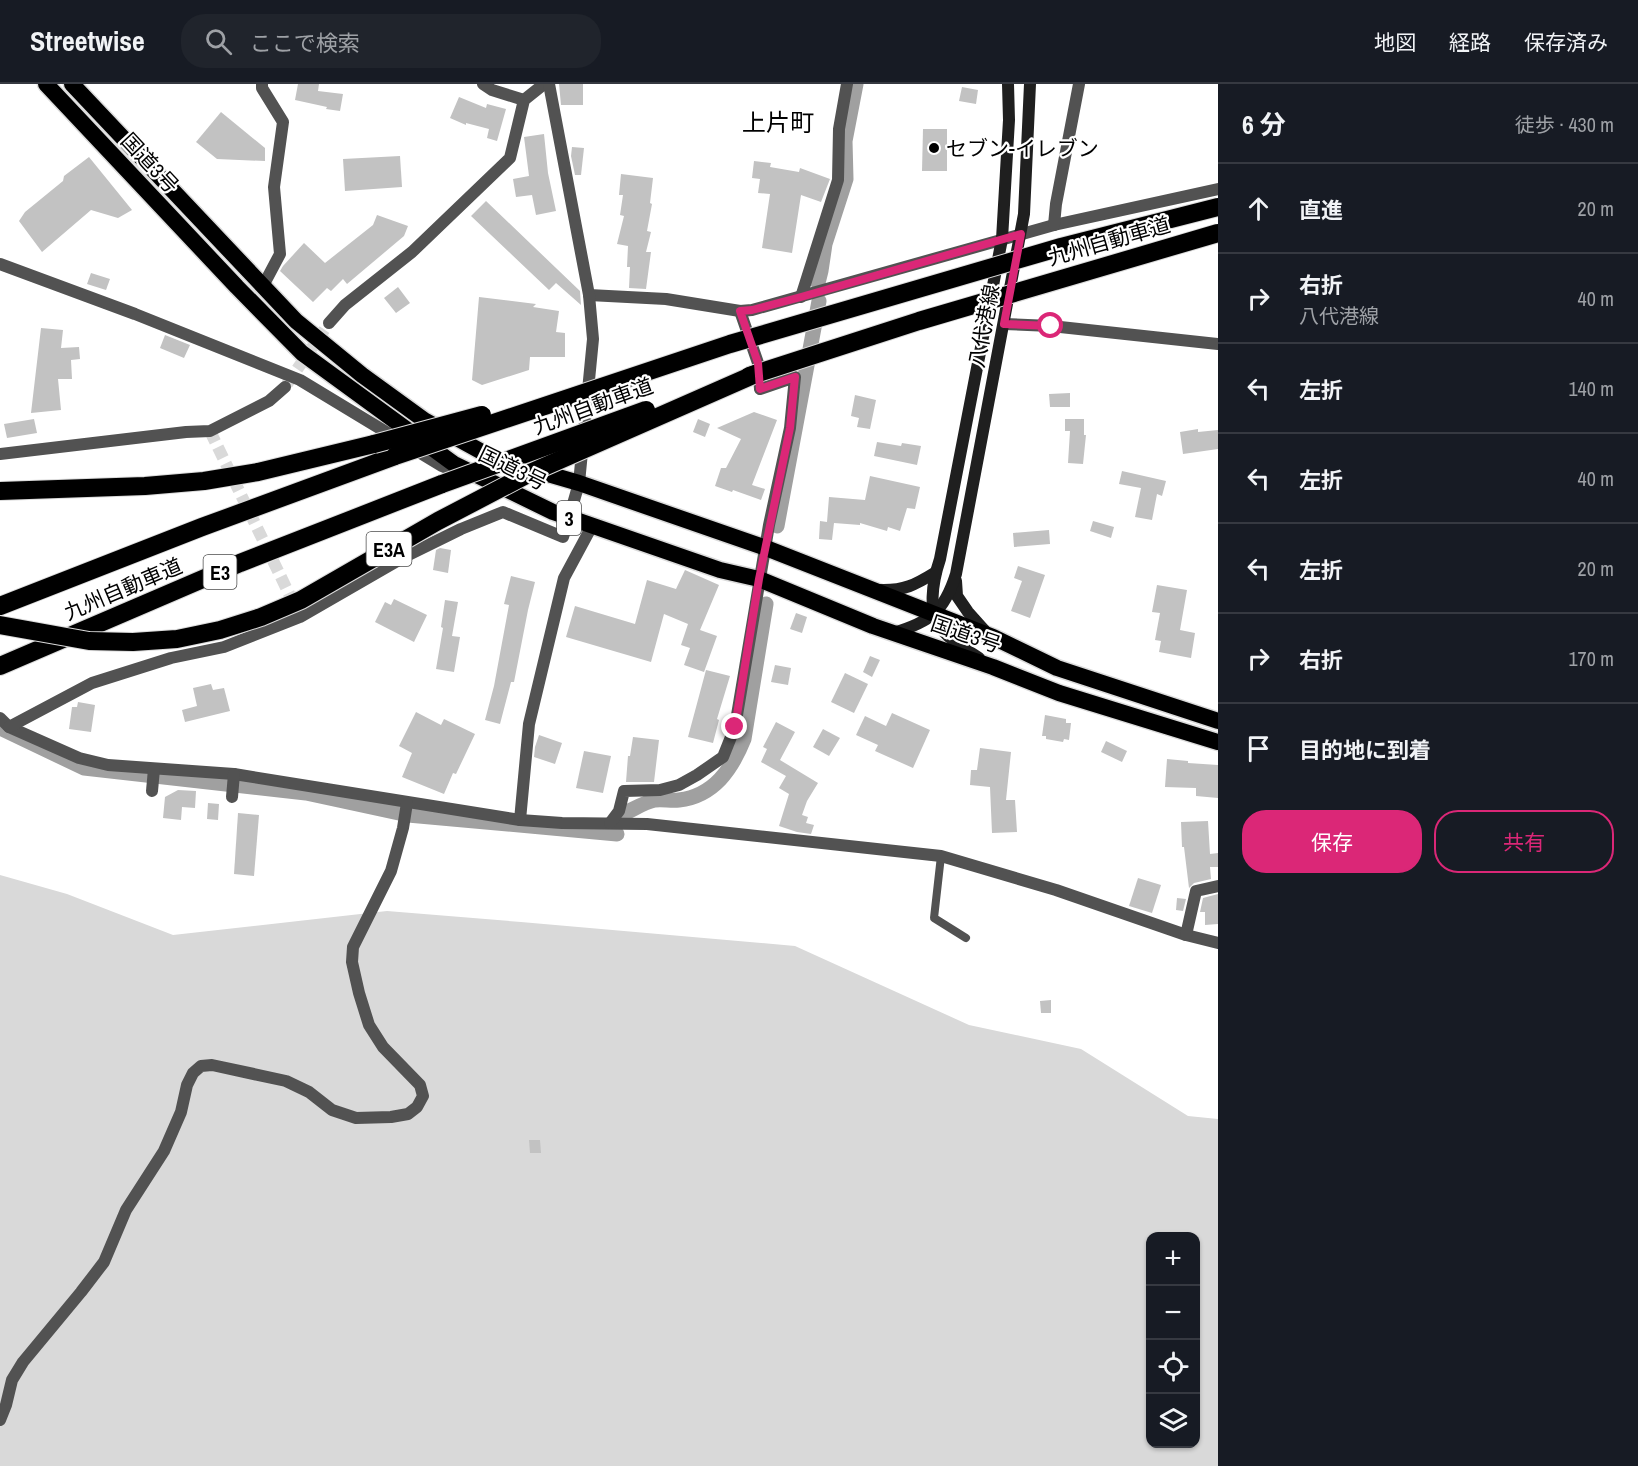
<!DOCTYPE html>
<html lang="ja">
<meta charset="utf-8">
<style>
:root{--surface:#171b24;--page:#20242c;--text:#f1f3f6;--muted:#9ea1a6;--line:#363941;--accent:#db2777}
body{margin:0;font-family:"Archivo Narrow","Noto Sans JP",sans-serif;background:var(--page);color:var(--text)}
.controls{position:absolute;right:18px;bottom:18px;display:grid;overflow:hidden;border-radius:12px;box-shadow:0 2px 4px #0004}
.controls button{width:54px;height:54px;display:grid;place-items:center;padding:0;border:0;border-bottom:2px solid var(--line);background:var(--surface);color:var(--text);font:30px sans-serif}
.stop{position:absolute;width:18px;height:18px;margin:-14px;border:4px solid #db2777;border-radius:50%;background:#fff}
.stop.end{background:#db2777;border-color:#fff;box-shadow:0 2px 6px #0008}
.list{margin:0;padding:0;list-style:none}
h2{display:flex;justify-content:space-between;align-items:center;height:78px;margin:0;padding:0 24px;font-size:26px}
h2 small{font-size:20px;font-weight:400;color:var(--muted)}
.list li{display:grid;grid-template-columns:39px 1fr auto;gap:18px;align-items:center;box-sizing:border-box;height:90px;padding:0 24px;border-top:2px solid var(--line)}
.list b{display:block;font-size:22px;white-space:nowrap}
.list p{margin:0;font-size:20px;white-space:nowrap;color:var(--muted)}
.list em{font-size:20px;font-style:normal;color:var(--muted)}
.actions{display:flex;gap:12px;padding:18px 24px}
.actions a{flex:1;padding:14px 0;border:2px solid var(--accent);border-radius:24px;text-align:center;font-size:21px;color:var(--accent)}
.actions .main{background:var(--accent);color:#fff}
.icon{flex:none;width:33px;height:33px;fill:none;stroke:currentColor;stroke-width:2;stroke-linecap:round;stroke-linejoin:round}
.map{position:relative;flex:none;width:1218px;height:1382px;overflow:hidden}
header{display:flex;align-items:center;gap:36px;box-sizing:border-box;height:84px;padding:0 30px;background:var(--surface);border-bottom:2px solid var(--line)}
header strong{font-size:28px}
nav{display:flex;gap:33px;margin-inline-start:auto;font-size:21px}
.search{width:420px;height:54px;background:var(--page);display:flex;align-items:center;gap:15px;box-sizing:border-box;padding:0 21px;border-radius:24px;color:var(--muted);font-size:22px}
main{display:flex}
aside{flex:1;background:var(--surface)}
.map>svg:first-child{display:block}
</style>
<header>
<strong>Streetwise</strong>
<div class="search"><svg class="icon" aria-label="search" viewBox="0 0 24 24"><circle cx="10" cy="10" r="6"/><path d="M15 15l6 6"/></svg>ここで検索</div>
<nav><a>地図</a><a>経路</a><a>保存済み</a></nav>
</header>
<main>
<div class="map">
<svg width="1218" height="1382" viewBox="0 0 1218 1382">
<rect width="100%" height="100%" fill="#fff"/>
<path fill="#d9d9d9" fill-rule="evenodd" d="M0 791 67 810 173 851 387 827 521 838 795 862 969 941 1081 965 1188 1032 1218 1035V1382H0ZM1150 1152H1196V1360H1150Z"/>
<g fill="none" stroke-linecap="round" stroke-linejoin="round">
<g stroke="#a0a0a0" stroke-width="15">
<polyline points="818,199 821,187 825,160 846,95 845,57 856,0"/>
<polyline points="777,442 819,217"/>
<polyline points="0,644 84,684 306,709 408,731 617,750"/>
<path d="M625 729C634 725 645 718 655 716 663 715 671 717 679 716 714 712 732 685 744 655L766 520"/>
</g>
</g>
<g fill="#c2c2c2">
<polygon points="298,0 319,0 318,7 343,10 340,27 326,25 327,23 295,16"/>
<polygon points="559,0 583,0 583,21 561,21"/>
<polygon points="962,3 978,6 976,20 959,17"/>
<polygon points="459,13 486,24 487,20 506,25 497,57 487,54 489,45 466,39 466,41 450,34"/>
<polygon points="221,28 265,64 265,77 217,75 196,58"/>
<polygon points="923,45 947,45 947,87 922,87"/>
<polygon points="544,50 548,89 556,127 536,131 532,111 516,113 513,95 529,92 524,53"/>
<polygon points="572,63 584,64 581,91 575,91 571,72"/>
<polygon points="400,72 402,103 345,107 343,75"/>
<polygon points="89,73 132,126 118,134 91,126 42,168 19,137 25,128 63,97 64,92"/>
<polygon points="754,77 771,79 770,83 799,88 800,84 830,95 821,118 801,111 792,169 762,164 770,110 758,109 760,95 752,94"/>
<polygon points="621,90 653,94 650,119 652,120 647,147 651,148 646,168 651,168 646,205 629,204 630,183 627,183 628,162 617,160 624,132 620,131 623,111 619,111"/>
<polygon points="486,117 580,207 581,221 556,199 549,206 471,132"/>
<polygon points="377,131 408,142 404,152 347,200 343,195 331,207 327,204 313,218 280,187 283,182 304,159 325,179 373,141"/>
<polygon points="91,189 110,195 106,206 87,200"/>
<polygon points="398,203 410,219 396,229 384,214"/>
<polygon points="479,213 536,220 533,223 559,227 556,248 565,249 565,273 530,273 529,286 482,301 472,296"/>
<polygon points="41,244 63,246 61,264 79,263 80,275 71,276 72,295 58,295 61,326 31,329"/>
<polygon points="165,251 190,261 184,274 160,264"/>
<polygon points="1070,309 1070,323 1050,323 1049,310"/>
<polygon points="855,311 876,316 870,345 857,343 859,334 851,332"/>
<polygon points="754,328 777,336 752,401 765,405 761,416 733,406 732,408 715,402 721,384 726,384 741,355 717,344"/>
<polygon points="34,335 37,349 7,354 4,340"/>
<polygon points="698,335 710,340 705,353 693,348"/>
<polygon points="1065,335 1084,335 1084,351 1086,351 1083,380 1068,379 1070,347 1065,347"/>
<polygon points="1198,345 1198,348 1218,346 1218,365 1183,370 1180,348"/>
<polygon points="877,358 901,362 902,359 921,362 917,381 874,372"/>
<polygon points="1122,387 1166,397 1162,412 1157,410 1152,436 1135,433 1141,404 1119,400"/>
<polygon points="870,392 920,403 915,425 907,424 900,447 888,443 887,447 860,439 860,441 834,439 832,456 819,455 820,437 827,438 829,413 865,416"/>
<polygon points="1093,437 1114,443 1111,454 1090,447"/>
<polygon points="1049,446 1050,460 1014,463 1013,449"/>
<polygon points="440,464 451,466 448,489 433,486 436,466"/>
<polygon points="1018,482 1045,491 1030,534 1011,527 1022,497 1014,494"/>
<polygon points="685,486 719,501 700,546 717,552 704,588 684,581 690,564 681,561 688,540 664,530 651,578 566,553 575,522 635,540 647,496 676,505"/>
<polygon points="511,492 535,498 528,526 514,598 511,598 500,640 485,636 494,602 509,521 504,520"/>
<polygon points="1157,501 1187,506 1180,546 1195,549 1191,574 1159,568 1161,557 1155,556 1160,529 1152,528"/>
<polygon points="394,515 427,531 414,558 375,538 385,518 391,521"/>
<polygon points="445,516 458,518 452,552 460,553 454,588 436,585 443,544 441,543"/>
<polygon points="796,529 807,533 802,549 790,545"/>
<polygon points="870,572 880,576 872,593 863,588"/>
<polygon points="775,581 791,584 788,601 771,598"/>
<polygon points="706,586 730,592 717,635 719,636 713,659 688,653"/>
<polygon points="845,589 868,600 854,629 831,618"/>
<polygon points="211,600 213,606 224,604 230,627 185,638 182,626 197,622 193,604"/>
<polygon points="78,618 95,621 91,648 69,645 72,623 77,623"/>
<polygon points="416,628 441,641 444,635 475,650 456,690 453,689 444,710 402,693 412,669 399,662"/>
<polygon points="892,629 930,646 913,684 875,667 878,661 856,651 865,632 886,642"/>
<polygon points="1045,631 1066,635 1066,639 1071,639 1069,656 1064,655 1063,658 1046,655 1046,652 1042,652"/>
<polygon points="776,638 795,648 780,676 818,699 807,717 802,731 808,733 806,739 814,741 811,750 797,748 779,742 789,710 779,704 786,692 761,678 767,665 763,663"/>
<polygon points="823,645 840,654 829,672 813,663"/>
<polygon points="539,651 562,659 555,680 534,673 535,663"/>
<polygon points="633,653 659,656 654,698 626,698 628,672 630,672"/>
<polygon points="1106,657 1127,667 1122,678 1101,668"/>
<polygon points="980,664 1011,668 1006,716 1015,716 1017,748 992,749 990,703 970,701 971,686 977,686"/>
<polygon points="584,667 611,672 603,709 576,704"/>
<polygon points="1167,675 1188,677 1188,679 1218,681 1218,714 1196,712 1196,704 1165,703"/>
<polygon points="178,706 196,707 195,724 182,723 181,736 163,734 165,713"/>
<polygon points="208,719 219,720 218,736 207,735"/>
<polygon points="238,729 259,731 254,792 234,790"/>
<polygon points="1208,737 1210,770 1218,769 1218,783 1210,783 1211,795 1194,799 1189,804 1184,763 1182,763 1181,738"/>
<polygon points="1138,794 1161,801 1152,829 1129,822"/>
<polygon points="1218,810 1218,840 1205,841 1205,828 1200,828 1203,814"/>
<polygon points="1177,814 1186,815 1183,827 1176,826"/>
<polygon points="1051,916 1051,929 1041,929 1040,917"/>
<polygon points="529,1056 540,1056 541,1069 530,1069"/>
</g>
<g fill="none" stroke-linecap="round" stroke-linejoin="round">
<g stroke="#d9d9d9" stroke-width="12" stroke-dasharray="12 6" stroke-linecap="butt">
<polyline points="287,300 329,239"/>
<polyline points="210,347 296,524"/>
</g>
<g stroke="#dbdbdb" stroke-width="19">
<g id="trunk">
<polyline points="46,0 237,203 302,269 454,380 553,428 720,486 759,495 873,542 993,583 1059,609 1218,658"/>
<polyline points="72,0 296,237 362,291 424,336 493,374 579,399 766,464 993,553 1057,584 1218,637"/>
</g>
</g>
<g stroke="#dbdbdb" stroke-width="20">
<g id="motorway">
<polyline points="0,407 145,402 204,397 258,388 374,360"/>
<polyline points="0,522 202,443 395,372"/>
<polyline points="0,582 240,479 442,400"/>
</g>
</g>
<polyline stroke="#525252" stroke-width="8" points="941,772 934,834 966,854"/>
<g stroke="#525252" stroke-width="12">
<polyline points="262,0 262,4 283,38 274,103 280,170 263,202"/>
<polyline points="483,0 492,6 524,16"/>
<polyline points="589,211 666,215 740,227 752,226 1054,141 1218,105"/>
<polyline points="801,213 838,96 839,45 847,0"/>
<polyline points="329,239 345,221 412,168 510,74 524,16 544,0"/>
<polyline points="1004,240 1051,242 1218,260"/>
<polyline points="0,370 186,348 210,347 269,317 285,303"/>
<polyline points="0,634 9,643 79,674 108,681 234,690 520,736 562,739 647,740 941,772 1056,806 1186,851 1218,859"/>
<polyline points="9,643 92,599 171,574 224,563 300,533 404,473 461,445 503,428 563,453 569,434"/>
<polyline points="152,707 154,685"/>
<polyline points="232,713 234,690"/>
<polyline points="520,736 529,640 564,494 592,442"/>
<polyline points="610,739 619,727 624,707 660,706 679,701 697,691 723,673 735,643 769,441 790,344 795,293 760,305 758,279 740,227"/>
<polyline points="1186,851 1196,807 1218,802"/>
<polyline points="0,1336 6,1321 12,1296 23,1278 81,1208 104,1178 126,1126 164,1067 181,1028 187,1001 193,989 201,982 212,981 286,997 309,1008 332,1026 356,1034 391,1033 408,1030 417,1023 423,1012 420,1001 383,963 369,941 359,909 352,878 353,863 391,787 403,744 407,719"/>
</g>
<g stroke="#525252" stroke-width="12">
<polyline points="549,0 589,211 593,255 579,399 569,434"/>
<polyline points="1054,141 1056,120 1079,0"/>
<polyline points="0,180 135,230 300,296 442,382 456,388"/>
</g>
<g stroke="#1f1f1f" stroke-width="12">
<polyline points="956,497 957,512 968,528 985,547"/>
<path d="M879 506C904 507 915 501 936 488"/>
<path d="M893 549C930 538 944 528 956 490L1024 130 1030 0"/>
<path d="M979 574C967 566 954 559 944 548 926 530 933 496 940 475L1002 155 1009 36 1008 0"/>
</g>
<use href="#trunk" stroke="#000" stroke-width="16"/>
<use href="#motorway" stroke="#000" stroke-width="18"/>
<g stroke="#dbdbdb" stroke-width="20" stroke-linecap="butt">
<g id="motorway-bridge">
<polyline points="749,292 919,237 1218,149"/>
<polyline points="374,360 482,331"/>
<polyline points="395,372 730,260 1061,163 1218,123"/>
<polyline points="442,400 646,326"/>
<polyline points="0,541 89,557 133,558 177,555 220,546 261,533 301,516 438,437 530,389 760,288"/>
</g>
</g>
<use href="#motorway-bridge" stroke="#000" stroke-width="18"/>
</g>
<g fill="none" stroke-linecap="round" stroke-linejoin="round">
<polyline stroke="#db2777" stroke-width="8" points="735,643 759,495 790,344 795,293 760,305 758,279 740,227 752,226 801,213 1021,150 1004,240 1051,242"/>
</g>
<circle fill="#000" stroke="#fff" stroke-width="2" cx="934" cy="64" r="6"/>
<g text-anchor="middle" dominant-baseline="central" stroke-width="4.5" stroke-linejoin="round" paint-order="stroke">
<g fill="#fff" stroke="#4c4c4c" stroke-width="1.5">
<rect x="557" y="417" width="24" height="34" rx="4.5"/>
<rect x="366.5" y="448" width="45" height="34" rx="4.5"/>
<rect x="203.5" y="471" width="33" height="34" rx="4.5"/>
</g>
<g font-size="20" font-weight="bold" fill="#000">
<text x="569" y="434">3</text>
<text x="389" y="465">E3A</text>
<text x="220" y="488">E3</text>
</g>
<g font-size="21" fill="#000" stroke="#fff" text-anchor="start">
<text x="946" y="64">セブン-イレブン</text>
</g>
<g font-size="21" fill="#000" stroke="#fff">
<text transform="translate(150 79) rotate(47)">国道3号</text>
<text transform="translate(1109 157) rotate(-16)">九州自動車道</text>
<text transform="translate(984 242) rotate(-79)">八代港線</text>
<text transform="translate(593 322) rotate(-20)">九州自動車道</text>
<text transform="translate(513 384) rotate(26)">国道3号</text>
<text transform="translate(123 505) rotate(-23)">九州自動車道</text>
<text transform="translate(966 550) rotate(19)">国道3号</text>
</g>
<g font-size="24" fill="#000" stroke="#fff">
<text x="778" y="38">上片町</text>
</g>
</g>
</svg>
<div class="controls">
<button>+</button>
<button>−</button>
<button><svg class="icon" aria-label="locate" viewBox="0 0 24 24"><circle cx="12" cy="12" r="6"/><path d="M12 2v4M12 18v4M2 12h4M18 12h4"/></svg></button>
<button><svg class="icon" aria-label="layers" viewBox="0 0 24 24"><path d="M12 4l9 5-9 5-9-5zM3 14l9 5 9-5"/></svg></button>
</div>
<div class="stop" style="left:1051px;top:242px"></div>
<div class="stop end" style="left:735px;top:643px"></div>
</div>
<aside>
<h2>6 分<small>徒歩 · 430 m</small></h2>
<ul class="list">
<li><svg class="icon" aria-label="ahead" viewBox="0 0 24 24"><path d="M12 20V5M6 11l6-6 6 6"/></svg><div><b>直進</b></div><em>20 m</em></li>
<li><svg class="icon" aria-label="right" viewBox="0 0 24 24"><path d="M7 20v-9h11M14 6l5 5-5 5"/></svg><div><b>右折</b><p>八代港線</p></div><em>40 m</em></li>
<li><svg class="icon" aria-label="left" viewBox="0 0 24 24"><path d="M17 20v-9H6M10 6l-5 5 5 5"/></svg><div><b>左折</b></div><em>140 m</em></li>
<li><svg class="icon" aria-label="left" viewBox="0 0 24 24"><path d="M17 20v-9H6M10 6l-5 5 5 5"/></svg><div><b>左折</b></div><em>40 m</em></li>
<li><svg class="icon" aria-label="left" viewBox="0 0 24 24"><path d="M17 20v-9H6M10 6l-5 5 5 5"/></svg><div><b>左折</b></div><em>20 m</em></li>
<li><svg class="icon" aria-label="right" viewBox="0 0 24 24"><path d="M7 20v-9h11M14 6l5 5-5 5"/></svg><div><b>右折</b></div><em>170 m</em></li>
<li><svg class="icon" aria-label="arrive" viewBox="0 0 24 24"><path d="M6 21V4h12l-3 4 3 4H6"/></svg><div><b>目的地に到着</b></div></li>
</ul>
<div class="actions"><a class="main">保存</a><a>共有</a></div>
</aside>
</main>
